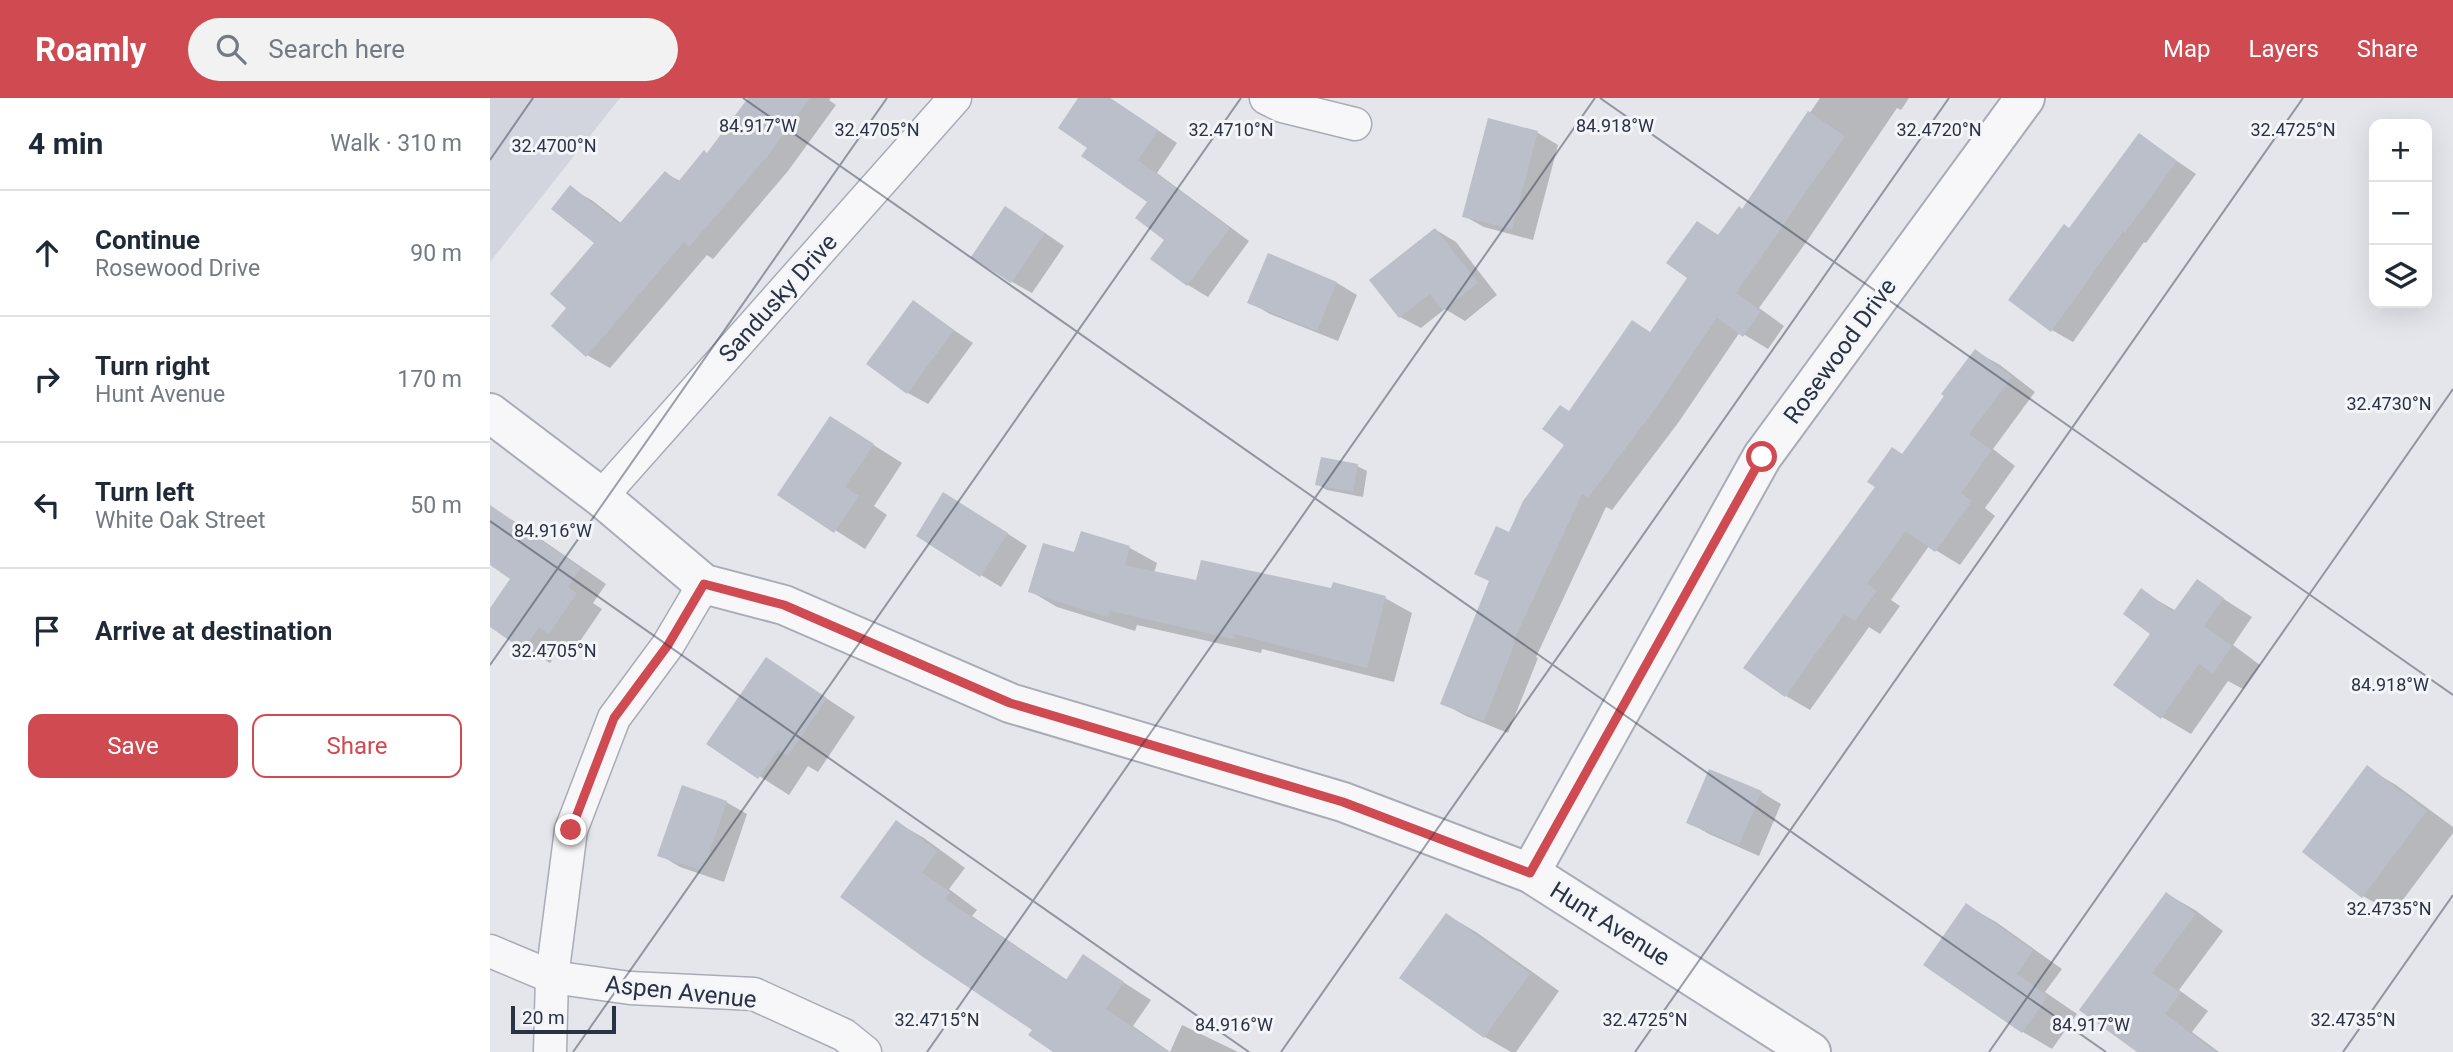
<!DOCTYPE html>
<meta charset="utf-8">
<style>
:root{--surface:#fff;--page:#f2f2f3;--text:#1f2937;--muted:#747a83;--line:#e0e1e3;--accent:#cf4a51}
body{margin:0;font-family:Roboto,sans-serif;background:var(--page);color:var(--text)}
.controls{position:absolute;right:21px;top:21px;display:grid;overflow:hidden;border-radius:14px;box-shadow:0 7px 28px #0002}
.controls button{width:63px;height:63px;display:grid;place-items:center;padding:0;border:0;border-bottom:2px solid var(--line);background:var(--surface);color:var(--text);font:35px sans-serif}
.scale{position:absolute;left:21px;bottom:18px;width:105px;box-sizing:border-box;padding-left:7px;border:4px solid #2b3244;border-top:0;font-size:19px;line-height:24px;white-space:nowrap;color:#2b3244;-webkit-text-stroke:5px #f4f5f9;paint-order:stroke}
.stop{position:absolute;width:21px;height:21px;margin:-16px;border:5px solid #cf4a51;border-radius:50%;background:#fff}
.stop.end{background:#cf4a51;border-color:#fff;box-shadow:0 2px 7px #0008}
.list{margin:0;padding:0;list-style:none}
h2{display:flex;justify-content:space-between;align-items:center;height:91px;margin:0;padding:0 28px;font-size:30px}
h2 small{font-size:23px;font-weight:400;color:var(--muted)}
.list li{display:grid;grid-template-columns:46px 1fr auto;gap:21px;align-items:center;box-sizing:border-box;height:126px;padding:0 28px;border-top:2px solid var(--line)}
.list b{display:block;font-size:26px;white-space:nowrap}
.list p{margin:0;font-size:23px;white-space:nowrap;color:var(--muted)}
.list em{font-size:23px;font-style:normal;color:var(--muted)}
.actions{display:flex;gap:14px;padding:21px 28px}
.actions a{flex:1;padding:16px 0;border:2px solid var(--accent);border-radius:14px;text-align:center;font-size:24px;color:var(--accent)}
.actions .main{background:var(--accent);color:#fff}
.icon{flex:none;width:38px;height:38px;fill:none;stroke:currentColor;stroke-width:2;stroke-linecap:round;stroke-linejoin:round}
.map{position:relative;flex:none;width:1963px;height:954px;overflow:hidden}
header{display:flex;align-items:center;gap:42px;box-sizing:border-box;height:98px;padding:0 35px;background:var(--accent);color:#fff}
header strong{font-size:33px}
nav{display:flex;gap:38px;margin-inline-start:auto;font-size:24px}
.search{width:490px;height:63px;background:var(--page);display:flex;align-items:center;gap:18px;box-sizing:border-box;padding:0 24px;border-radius:38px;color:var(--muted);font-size:26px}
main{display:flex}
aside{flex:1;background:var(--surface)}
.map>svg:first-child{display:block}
</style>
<header>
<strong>Roamly</strong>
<div class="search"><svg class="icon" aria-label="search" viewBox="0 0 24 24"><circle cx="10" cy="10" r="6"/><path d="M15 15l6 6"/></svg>Search here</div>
<nav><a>Map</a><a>Layers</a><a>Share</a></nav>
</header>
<main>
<aside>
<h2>4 min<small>Walk · 310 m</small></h2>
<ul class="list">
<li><svg class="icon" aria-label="ahead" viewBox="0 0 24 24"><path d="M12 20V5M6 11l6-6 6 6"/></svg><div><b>Continue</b><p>Rosewood Drive</p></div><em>90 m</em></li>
<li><svg class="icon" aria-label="right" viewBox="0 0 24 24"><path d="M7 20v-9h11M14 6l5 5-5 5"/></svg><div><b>Turn right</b><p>Hunt Avenue</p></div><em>170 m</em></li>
<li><svg class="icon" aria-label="left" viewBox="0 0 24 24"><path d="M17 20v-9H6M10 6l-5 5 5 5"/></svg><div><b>Turn left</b><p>White Oak Street</p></div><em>50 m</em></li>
<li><svg class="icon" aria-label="arrive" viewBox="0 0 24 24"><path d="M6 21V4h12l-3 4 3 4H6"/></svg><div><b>Arrive at destination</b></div></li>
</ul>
<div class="actions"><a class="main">Save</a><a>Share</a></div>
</aside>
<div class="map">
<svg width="1963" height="954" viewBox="0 0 1963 954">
<rect width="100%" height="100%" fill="#e4e6ec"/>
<polygon fill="#d2d5de" points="0,0 130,0 0,164"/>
<g fill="#0003">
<polygon points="260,0 341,0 339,2 346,7 298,73 223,161 217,157 120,270 97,257 79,210 106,145 80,90 103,103 132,126 175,75 190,83 218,57"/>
<polygon points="590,0 620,0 687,45 667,75 759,143 718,199 698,187 663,161 677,142 660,103 600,50"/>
<polygon points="1330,0 1419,0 1411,12 1407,10 1317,143 1269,210 1294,228 1278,251 1250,234 1188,325 1122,412 1116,409 1046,559 1048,560 1018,635 976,618 952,605 1020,436 1077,347 1081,315 1161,235 1199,179 1208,125 1230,138 1253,113"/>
<polygon points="1000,22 1048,35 1068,47 1043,142 994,129 974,118"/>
<polygon points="1649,37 1706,76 1656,145 1654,144 1583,244 1562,232 1521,201 1579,132"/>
<polygon points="536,122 574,148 542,195 522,184"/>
<polygon points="946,132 966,144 1007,197 975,223 955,211 931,230 910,219"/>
<polygon points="778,158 847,185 867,197 848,243 780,216 759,204"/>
<polygon points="424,205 483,245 438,306 418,295"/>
<polygon points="1485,253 1510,267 1545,294 1503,351 1525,368 1495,410 1505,418 1470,467 1439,448 1401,502 1410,508 1390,536 1379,529 1320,612 1296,598 1414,357"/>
<polygon points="341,320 412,365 384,408 397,417 375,451 290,397"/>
<polygon points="867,368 877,373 873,399 837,392 827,386"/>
<polygon points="474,408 537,448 511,489 491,477"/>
<polygon points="3,411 29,426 116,486 103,505 112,511 86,549 75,543 60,565 0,527 0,513 22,481 0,465 0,416"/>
<polygon points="592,435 640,450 667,465 664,475 708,484 842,492 895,500 922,515 904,584 772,551 771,555 647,527 645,533 567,509 540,493 585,457"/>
<polygon points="1707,484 1762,519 1743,547 1770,567 1753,591 1738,583 1701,636 1672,619 1663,535 1651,493 1686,513"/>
<polygon points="276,561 365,619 328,674 318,668 299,697 219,646"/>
<polygon points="1877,670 1906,687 1963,729 1963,735 1903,815 1873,798"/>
<polygon points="1271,694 1291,706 1269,758 1219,736 1198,724"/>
<polygon points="236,704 257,716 234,784 190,769 170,757"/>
<polygon points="406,724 434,740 475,770 459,791 487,812 482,818 577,882 594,859 661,902 643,928 680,954 692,927 748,954 566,954 544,931 434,857"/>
<polygon points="1677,796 1705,812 1733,833 1689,892 1718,913 1702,934 1729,954 1650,954 1592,912"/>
<polygon points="1476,807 1506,824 1572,871 1555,894 1587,916 1562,951 1533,934"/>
<polygon points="957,817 986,834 1069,893 1026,954 1021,954 995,939"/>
</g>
<g fill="#bbbfc9">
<polygon points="258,0 320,0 276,60 199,149 194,144 96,259 61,228 76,210 60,196 104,145 61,111 80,87 129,126 175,73 188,84 214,52 217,55"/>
<polygon points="588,0 620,0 668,32 648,62 740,130 697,188 660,161 674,142 645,120 657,104 591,58 597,50 568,30"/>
<polygon points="1318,13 1355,38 1246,195 1271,213 1253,239 1227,220 1165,311 1098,400 1092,396 1023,544 1025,545 994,623 950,606 999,483 984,476 1006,428 1019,434 1033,403 1074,347 1052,331 1070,307 1079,313 1142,222 1160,234 1197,180 1176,165 1207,123 1228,137 1249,108 1252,111"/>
<polygon points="998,20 1048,33 1022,131 972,119"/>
<polygon points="1649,35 1687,63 1635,135 1633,133 1561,234 1518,202 1574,126 1579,130"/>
<polygon points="515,108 555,135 521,185 481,159"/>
<polygon points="945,130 988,185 953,212 940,196 909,220 879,182"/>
<polygon points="778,155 847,184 827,233 757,205"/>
<polygon points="423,202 464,232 417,296 376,266"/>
<polygon points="1485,251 1522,279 1479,336 1502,352 1471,395 1482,403 1445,454 1416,433 1377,486 1387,493 1365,523 1354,516 1295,599 1253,570 1385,389 1377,384 1402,349 1412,356 1454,298 1451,296"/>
<polygon points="340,318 384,346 355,389 369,398 344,435 287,397"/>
<polygon points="831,359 868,366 863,394 825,387"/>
<polygon points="453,394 518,435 490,479 426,438"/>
<polygon points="0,407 91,470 78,489 87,495 59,536 49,529 33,552 0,529 0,510 20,481 0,467"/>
<polygon points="591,433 640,448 635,467 706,482 711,462 841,490 843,484 896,498 877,570 745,536 744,541 620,513 618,519 538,494 553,445 584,454"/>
<polygon points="1707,481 1734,500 1714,528 1742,548 1723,576 1709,566 1671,621 1623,587 1660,536 1633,516 1651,490 1683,514"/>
<polygon points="276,559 337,600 298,658 288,652 268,681 216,646"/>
<polygon points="1877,667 1937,713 1872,800 1812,754"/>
<polygon points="1219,671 1272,693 1249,747 1196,725"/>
<polygon points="192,687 237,703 213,773 167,758"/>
<polygon points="406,722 448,753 432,774 460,794 455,801 576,882 593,856 634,884 616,911 679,954 563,954 538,937 542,932 433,859 350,799"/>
<polygon points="1676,794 1706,816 1662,875 1691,895 1675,916 1726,954 1647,954 1589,912"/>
<polygon points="1476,805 1543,852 1527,876 1558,898 1532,935 1433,867"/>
<polygon points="956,815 1040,875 994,940 909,880"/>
</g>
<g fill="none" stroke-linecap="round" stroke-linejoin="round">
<g stroke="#a9acb6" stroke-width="35">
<g id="minor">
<polyline points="776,0 792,8 865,26"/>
<polyline points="111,399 465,0"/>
<polyline points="0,853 62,879 140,890 264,896 354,937 375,954"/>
<polyline points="60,954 62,879 81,732 124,620 178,547 214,486"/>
</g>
</g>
<g stroke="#a9acb6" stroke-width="42">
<g id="tertiary">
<polyline points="0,315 111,399 214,486 294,507 520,605 853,704 1040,775 1321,954"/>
<polyline points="1040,775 1272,359 1535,0"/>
</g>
</g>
<use href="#minor" stroke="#f7f7fa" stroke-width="32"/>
<use href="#tertiary" stroke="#f7f7fa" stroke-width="38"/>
</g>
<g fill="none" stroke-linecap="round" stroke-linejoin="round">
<polyline stroke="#cf4a51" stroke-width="9" points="81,732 124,620 178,547 214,486 294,507 520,605 853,704 1040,775 1272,359"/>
</g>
<path fill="none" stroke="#2b3244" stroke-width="2" stroke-opacity="0.45" d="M253 0 1616 954M1110 0 1963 597M0 62 43 0M0 423 759 954M0 567 397 0M83 954 751 0M437 954 1105 0M791 954 1459 0M1145 954 1813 0M1499 954 1963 291M1853 954 1963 797"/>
<g text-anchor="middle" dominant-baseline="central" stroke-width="6" stroke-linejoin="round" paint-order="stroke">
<g font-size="24" fill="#2b3244" stroke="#f4f5f9">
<text transform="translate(288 200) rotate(-48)">Sandusky Drive</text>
<text transform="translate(1350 253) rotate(-54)">Rosewood Drive</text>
<text transform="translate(1120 826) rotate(32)">Hunt Avenue</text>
<text transform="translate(191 894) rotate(6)">Aspen Avenue</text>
</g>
</g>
<g font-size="18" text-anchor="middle" fill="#2b3244" stroke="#f4f5f9" stroke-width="6" stroke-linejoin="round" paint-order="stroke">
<text x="268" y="34">84.917°W</text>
<text x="1125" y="34">84.918°W</text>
<text x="387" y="38">32.4705°N</text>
<text x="741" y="38">32.4710°N</text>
<text x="1449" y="38">32.4720°N</text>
<text x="1803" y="38">32.4725°N</text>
<text x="64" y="54">32.4700°N</text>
<text x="1899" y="312">32.4730°N</text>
<text x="63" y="439">84.916°W</text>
<text x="64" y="559">32.4705°N</text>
<text x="1900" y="593">84.918°W</text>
<text x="1899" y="817">32.4735°N</text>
<text x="447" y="928">32.4715°N</text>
<text x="1155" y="928">32.4725°N</text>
<text x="1863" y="928">32.4735°N</text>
<text x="744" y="933">84.916°W</text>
<text x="1601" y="933">84.917°W</text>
</g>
</svg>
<div class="controls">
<button>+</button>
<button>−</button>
<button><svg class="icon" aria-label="layers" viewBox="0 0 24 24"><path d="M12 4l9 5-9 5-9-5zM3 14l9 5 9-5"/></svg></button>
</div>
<div class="scale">20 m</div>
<div class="stop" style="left:1272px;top:359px"></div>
<div class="stop end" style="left:81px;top:732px"></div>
</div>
</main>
